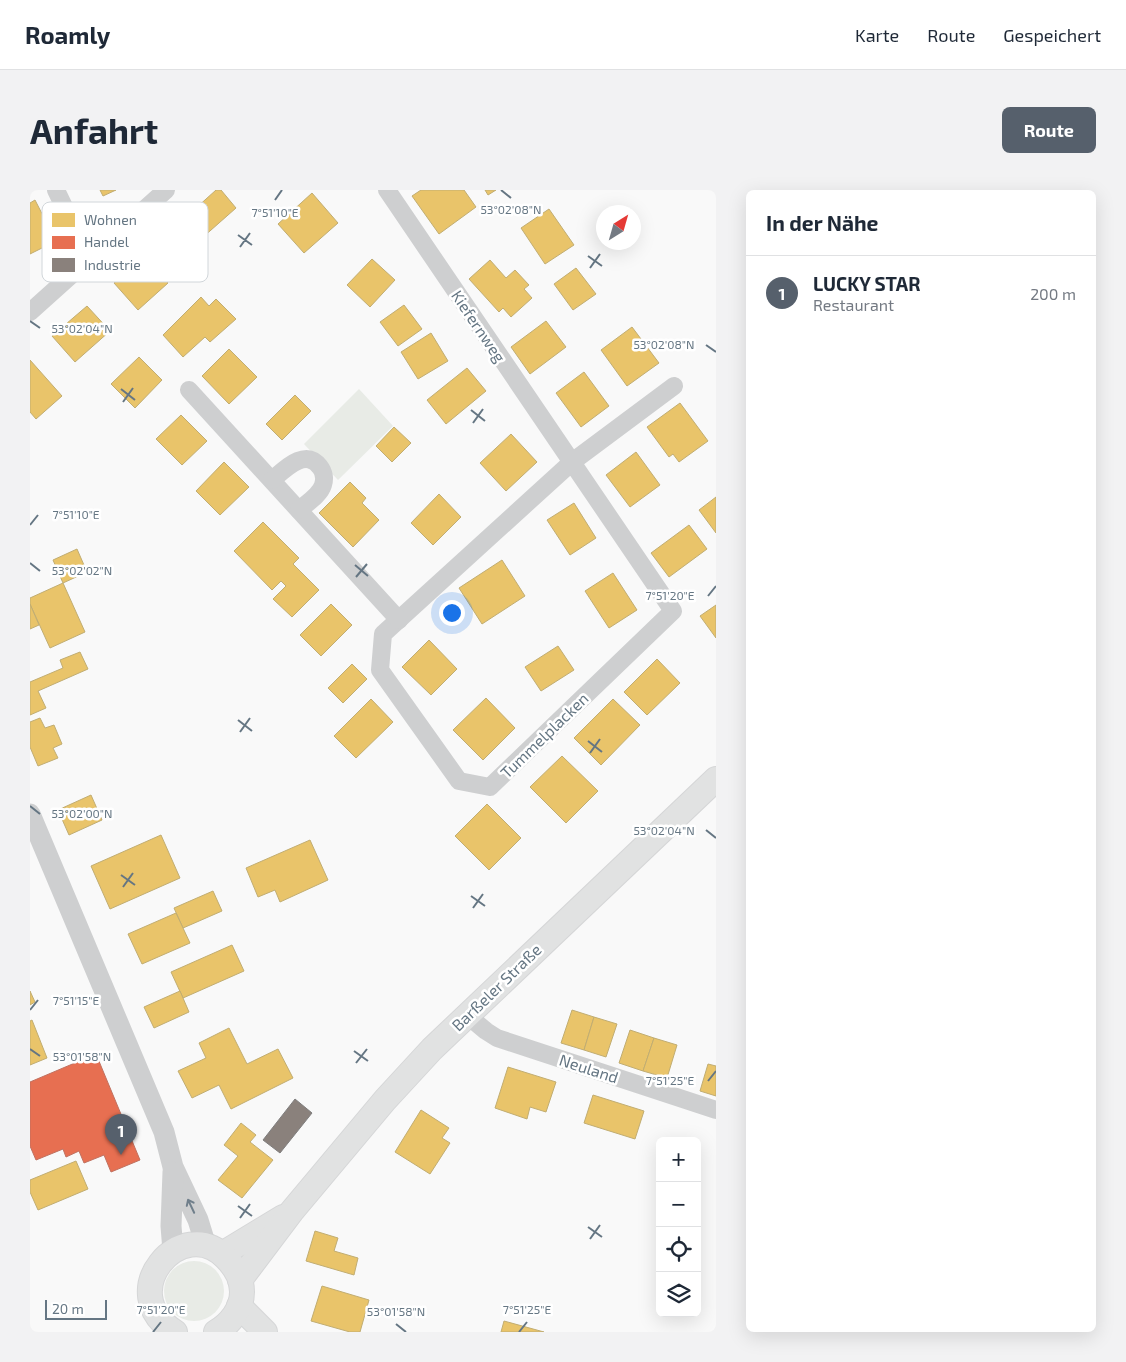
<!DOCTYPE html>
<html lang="de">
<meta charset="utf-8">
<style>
:root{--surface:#fff;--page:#f2f2f3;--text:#1f2937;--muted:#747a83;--line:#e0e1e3;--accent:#56606c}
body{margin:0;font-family:"Exo 2",sans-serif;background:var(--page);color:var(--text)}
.controls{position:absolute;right:15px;bottom:15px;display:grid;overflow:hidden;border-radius:8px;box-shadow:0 5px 20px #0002}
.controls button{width:45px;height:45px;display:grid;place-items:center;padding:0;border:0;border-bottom:1px solid var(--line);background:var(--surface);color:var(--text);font:25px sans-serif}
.compass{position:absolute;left:566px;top:15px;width:45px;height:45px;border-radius:50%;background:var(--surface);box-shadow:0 5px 20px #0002;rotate:37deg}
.scale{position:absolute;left:15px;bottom:12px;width:62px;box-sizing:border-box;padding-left:5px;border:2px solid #657683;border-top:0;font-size:14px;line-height:18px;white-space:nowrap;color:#657683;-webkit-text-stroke:4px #fff;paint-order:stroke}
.you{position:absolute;left:421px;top:422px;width:18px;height:18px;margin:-12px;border:4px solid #fff;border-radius:50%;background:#1a73e8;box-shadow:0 0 0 8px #1a73e833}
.badge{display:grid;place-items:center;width:32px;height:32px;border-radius:50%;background:var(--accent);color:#fff;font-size:16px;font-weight:700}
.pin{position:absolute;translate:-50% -41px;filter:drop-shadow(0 1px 2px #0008)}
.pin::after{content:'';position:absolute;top:26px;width:18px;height:15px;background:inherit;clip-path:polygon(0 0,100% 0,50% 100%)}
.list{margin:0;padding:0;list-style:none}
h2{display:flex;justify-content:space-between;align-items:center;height:65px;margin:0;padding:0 20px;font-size:21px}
h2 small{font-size:16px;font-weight:400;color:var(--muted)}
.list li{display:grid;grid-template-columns:32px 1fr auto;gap:15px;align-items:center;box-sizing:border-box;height:75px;padding:0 20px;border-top:1px solid var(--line)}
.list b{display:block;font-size:19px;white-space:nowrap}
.list p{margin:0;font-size:16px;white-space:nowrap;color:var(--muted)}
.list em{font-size:16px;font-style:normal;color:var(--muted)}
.icon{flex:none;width:28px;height:28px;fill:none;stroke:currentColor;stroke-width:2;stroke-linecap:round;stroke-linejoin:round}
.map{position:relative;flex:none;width:686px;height:1142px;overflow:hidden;border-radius:8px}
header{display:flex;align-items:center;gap:30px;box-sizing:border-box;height:70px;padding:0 25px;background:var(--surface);border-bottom:1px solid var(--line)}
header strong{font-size:24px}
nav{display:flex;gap:28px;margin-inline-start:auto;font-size:18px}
.intro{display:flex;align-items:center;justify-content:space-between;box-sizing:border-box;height:120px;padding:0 30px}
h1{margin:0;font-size:35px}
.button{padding:12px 22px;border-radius:8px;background:var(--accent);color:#fff;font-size:18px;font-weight:700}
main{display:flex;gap:30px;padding:0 30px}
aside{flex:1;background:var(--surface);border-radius:8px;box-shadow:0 5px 20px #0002}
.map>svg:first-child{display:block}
</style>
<header>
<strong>Roamly</strong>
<nav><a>Karte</a><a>Route</a><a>Gespeichert</a></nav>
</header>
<div class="intro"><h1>Anfahrt</h1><a class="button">Route</a></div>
<main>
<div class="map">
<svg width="686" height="1142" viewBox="0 0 686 1142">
<rect width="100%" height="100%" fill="#f9f9f9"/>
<g fill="#e8ebe6">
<polygon points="329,199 363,236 308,290 274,254"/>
<circle cx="164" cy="1101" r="30"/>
</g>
<g fill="#e9c46a" stroke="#c1ad72">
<polygon points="70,0 86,0 73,6"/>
<polygon points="186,0 191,0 206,18 172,48 155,28"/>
<polygon points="391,0 434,0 446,17 409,44 382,6"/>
<polygon points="455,0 466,0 458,5"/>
<polygon points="282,3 308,33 274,63 248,34"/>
<polygon points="5,10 26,51 0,64 0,13"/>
<polygon points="519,19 544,55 515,74 491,38"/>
<polygon points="114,66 138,93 108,120 84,93"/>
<polygon points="342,69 365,90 340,117 317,95"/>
<polygon points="460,70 476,88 485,80 499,95 494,99 502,108 481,127 473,118 469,122 439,89"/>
<polygon points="546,78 566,104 543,120 524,94"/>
<polygon points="171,107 179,116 186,109 206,129 180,152 175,147 153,167 133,145"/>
<polygon points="374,115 392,139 368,156 350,132"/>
<polygon points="57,116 80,141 45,172 22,146"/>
<polygon points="516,131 536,157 500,184 481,157"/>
<polygon points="602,137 629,173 597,196 571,160"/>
<polygon points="401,143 418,171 388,189 371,162"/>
<polygon points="199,159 227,187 199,214 172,186"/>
<polygon points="109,167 132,190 105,218 81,194"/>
<polygon points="0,170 32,206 6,229 0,222"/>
<polygon points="437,178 456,201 416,234 397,210"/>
<polygon points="554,182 579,216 551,237 526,203"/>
<polygon points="265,205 281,221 252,250 236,234"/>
<polygon points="650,213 678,251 649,272 643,264 639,267 617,237"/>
<polygon points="151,225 177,251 152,275 126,249"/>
<polygon points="364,237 381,253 362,272 346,256"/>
<polygon points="481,244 507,272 476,301 450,273"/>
<polygon points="606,262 630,295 600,317 576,285"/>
<polygon points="194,272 219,297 190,325 166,301"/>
<polygon points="320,292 336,308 332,313 349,330 323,357 289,323"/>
<polygon points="409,304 431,327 403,355 381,333"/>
<polygon points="686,307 686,343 669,320"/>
<polygon points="544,313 566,348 540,365 517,330"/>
<polygon points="233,332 269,368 263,374 289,400 262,427 243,409 256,396 251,391 242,400 204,361"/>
<polygon points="659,335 677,359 639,387 621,363"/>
<polygon points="47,359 57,382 33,393 23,370"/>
<polygon points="472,370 495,406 452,434 429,398"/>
<polygon points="583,383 607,420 579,438 555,401"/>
<polygon points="33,393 55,442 20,458 0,414 0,408"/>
<polygon points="0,414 9,435 0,439"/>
<polygon points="301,414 322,435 291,466 270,445"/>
<polygon points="686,415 686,448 670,426"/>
<polygon points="399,450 427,479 401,505 372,477"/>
<polygon points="528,456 544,480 511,501 495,477"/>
<polygon points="50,462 58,479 8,501 16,518 0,525 0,492 33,478 30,470"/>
<polygon points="627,469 650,493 617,525 594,502"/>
<polygon points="322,474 337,489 313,513 298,498"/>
<polygon points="456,508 485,538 453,570 423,540"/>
<polygon points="341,509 363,532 326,568 304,546"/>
<polygon points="583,509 610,535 571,575 544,548"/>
<polygon points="10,528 15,538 24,535 32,554 23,558 28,568 8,576 0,557 0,532"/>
<polygon points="532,566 568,601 536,633 500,597"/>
<polygon points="61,605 72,630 39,645 28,620"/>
<polygon points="457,614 491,648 459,680 425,646"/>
<polygon points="131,645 150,688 80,719 61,676"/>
<polygon points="280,650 298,690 250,712 245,700 228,707 216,678"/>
<polygon points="183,701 192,721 153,738 144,718"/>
<polygon points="146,723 160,753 112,774 98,744"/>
<polygon points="202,755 214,781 153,808 141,782"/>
<polygon points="0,801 5,812 0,815"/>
<polygon points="150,801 159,822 124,838 114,817"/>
<polygon points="542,820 564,827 554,860 531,853"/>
<polygon points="564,827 587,834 576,867 554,860"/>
<polygon points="2,830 17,868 0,875 0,831"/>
<polygon points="199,838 217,874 248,859 263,888 201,919 189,895 162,908 148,881 176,868 169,853"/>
<polygon points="600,840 624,848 613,881 589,873"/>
<polygon points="624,848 647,855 637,888 613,881"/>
<polygon points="678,874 686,876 686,906 670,901"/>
<polygon points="478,877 526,892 516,922 500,917 497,929 465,918"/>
<polygon points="563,905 614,921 605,949 554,933"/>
<polygon points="391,920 419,938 412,948 420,953 400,984 365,962"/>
<polygon points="211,933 226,945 220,952 243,970 212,1008 188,990 208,966 194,955"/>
<polygon points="46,971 58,999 8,1020 0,1002 0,990"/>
<polygon points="285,1041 308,1048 304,1061 328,1068 324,1085 276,1071"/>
<polygon points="292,1096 339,1110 330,1142 320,1142 281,1131"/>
<polygon points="474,1131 514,1142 471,1142"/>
</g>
<polygon fill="#e76f51" stroke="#c07160" points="66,864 110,970 81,982 74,965 54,973 49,961 36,967 33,959 6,970 0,956 0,892"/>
<polygon fill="#8a817c" stroke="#7f7e7e" points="265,909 282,923 250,963 233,950"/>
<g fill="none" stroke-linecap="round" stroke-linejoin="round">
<g stroke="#d5d6d7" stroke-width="26">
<g id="secondary">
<polyline points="192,1064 253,1027"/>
<polyline points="210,1090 262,1021 355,910 402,859 686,589"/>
<polyline points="209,1116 235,1142"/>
<path d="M145 1142C82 1103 152 1022 196 1068 205 1077 212 1089 212 1102 212 1119 200 1134 186 1142"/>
</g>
</g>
<g stroke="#cecfd0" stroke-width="18">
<polyline points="26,0 59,69"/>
<polyline points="357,0 643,421 460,597 429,591 350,480 353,444 542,272 644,196"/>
<polyline points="0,122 136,0"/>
<polyline points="159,200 369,430"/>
<path d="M242 290C254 280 275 257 290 277 294 282 295 289 293 295 290 305 277 313 269 320"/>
<polyline points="437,825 456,841 467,848 686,920"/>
</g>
<g stroke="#cecfd0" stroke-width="21">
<polyline points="0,624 134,942 143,977 168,1030 176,1056"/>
<polyline points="143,1061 141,1036 143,982"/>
</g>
<use href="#secondary" stroke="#e1e2e2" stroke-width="24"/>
</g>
<defs><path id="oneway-shaft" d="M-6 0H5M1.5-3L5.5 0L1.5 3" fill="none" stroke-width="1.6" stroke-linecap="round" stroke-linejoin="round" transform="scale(1.25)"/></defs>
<use stroke="#707f8b" href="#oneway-shaft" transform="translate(161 1016) rotate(-115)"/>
<path fill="none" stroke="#657683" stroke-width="2" d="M471 0 481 8M245 10 252 0M208 45 222 55M210 57 220 43M558 66 572 76M560 78 570 64M0 131 10 138M676 155 686 162M91 199 105 210M93 212 103 198M441 220 455 231M443 233 453 219M0 335 8 325M0 373 10 381M325 375 338 386M326 387 337 374M678 406 686 396M208 530 222 541M210 542 220 528M558 551 572 562M560 563 570 549M0 616 10 624M676 640 686 648M91 685 105 695M93 697 103 683M441 706 455 716M443 718 453 704M0 820 8 810M0 859 10 866M324 861 338 871M326 873 337 859M678 891 686 881M208 1016 222 1026M210 1028 220 1014M558 1037 572 1047M560 1049 570 1035M366 1134 376 1142M123 1142 131 1132M489 1142 497 1132"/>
<g text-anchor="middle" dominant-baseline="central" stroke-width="5" stroke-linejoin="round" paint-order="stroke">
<g font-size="16" fill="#657683" stroke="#fff">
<text transform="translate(449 136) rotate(56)">Kiefernweg</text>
<text transform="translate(514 545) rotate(-44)">Tummelplacken</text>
<text transform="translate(466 797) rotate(-44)">Barßeler Straße</text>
<text transform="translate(559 878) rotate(18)">Neuland</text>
</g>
</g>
<rect x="12" y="12" width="166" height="80" rx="8" fill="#fff" stroke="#d1d6da" stroke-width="1"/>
<rect x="22" y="23" width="23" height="14" fill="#e9c46a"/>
<rect x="22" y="46" width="23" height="13" fill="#e76f51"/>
<rect x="22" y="68" width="23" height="14" fill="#8a817c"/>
<g font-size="14" fill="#657683">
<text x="54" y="35">Wohnen</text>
<text x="54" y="57">Handel</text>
<text x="54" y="80">Industrie</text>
</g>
<g font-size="12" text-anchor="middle" fill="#657683" stroke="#fff" stroke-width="5" stroke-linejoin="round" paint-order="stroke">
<text x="481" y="24">53°02'08"N</text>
<text x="245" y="27">7°51'10"E</text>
<text x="52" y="143">53°02'04"N</text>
<text x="634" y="159">53°02'08"N</text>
<text x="46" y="329">7°51'10"E</text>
<text x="52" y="385">53°02'02"N</text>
<text x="640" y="410">7°51'20"E</text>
<text x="52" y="628">53°02'00"N</text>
<text x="634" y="645">53°02'04"N</text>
<text x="46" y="815">7°51'15"E</text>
<text x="52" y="871">53°01'58"N</text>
<text x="640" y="895">7°51'25"E</text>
<text x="131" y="1124">7°51'20"E</text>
<text x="497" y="1124">7°51'25"E</text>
<text x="366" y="1126">53°01'58"N</text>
</g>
</svg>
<div class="controls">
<button>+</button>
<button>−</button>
<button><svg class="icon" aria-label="locate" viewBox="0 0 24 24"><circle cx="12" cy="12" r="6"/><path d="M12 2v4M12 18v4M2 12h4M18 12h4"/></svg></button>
<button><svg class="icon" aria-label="layers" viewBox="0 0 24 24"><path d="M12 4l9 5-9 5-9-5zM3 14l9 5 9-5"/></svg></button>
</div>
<svg class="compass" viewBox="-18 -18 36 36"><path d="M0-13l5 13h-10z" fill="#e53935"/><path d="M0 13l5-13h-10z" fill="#747a83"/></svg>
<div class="scale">20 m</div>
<div class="you"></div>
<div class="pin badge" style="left:91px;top:965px">1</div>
</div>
<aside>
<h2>In der Nähe<small></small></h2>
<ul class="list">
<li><span class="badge">1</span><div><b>LUCKY STAR</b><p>Restaurant</p></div><em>200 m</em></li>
</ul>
</aside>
</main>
